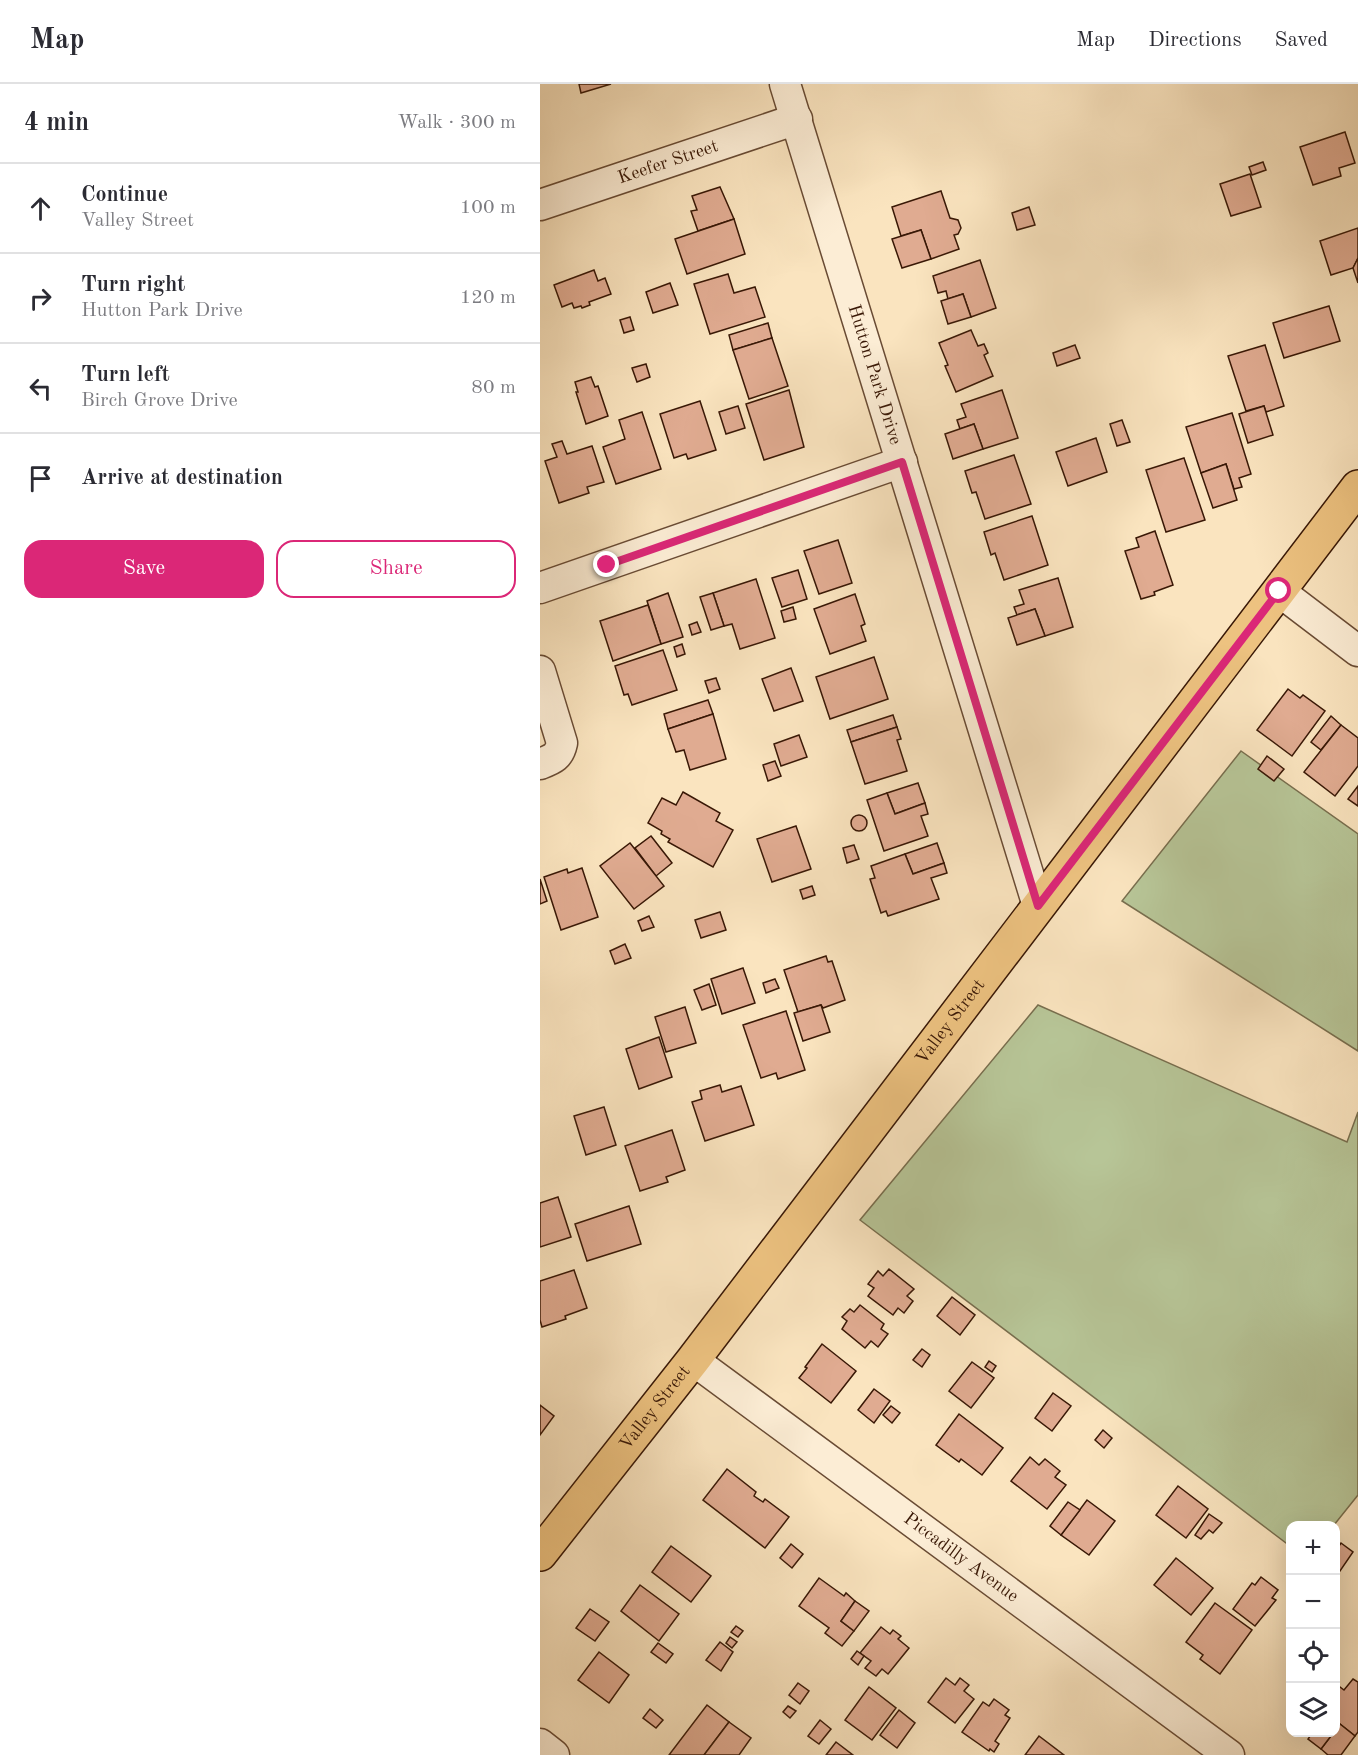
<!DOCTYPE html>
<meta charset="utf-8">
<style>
:root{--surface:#fff;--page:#f2f2f3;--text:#2b2b33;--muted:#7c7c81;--line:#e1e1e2;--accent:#db2777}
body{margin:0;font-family:"Old Standard TT",serif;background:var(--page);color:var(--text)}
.controls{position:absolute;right:18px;bottom:18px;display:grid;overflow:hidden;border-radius:12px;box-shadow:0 6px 24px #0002}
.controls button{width:54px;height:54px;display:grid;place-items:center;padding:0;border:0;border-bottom:2px solid var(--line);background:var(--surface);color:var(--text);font:30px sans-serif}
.stop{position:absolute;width:18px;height:18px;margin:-14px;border:4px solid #db2777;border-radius:50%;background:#fff}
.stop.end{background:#db2777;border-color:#fff;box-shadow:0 2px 6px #0008}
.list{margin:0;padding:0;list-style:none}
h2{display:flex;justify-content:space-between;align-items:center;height:78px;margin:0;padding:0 24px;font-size:26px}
h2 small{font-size:20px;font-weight:400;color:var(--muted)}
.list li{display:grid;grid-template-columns:39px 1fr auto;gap:18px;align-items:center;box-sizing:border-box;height:90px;padding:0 24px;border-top:2px solid var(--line)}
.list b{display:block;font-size:22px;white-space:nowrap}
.list p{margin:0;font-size:20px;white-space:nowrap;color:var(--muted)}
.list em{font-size:20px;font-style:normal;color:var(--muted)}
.actions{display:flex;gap:12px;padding:18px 24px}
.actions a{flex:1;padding:14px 0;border:2px solid var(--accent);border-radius:18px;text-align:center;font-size:21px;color:var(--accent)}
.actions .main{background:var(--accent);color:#fff}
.icon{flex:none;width:33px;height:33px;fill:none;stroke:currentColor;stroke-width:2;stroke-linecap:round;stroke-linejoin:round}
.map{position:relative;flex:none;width:818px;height:1671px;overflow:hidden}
header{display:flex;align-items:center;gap:36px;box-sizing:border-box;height:84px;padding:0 30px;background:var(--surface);border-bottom:2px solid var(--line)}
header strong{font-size:28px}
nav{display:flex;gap:33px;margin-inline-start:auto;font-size:21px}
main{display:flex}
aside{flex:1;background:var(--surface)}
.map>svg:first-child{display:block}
</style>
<header>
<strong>Map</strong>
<nav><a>Map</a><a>Directions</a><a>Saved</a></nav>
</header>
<main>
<aside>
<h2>4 min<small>Walk · 300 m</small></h2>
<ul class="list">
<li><svg class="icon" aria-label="ahead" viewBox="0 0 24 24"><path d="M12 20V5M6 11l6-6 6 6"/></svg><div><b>Continue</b><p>Valley Street</p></div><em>100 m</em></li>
<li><svg class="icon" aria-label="right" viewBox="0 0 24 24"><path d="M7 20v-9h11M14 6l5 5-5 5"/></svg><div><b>Turn right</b><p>Hutton Park Drive</p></div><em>120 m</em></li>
<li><svg class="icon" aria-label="left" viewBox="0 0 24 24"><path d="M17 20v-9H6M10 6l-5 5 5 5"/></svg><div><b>Turn left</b><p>Birch Grove Drive</p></div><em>80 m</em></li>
<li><svg class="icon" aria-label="arrive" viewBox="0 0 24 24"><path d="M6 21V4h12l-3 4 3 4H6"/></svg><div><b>Arrive at destination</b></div></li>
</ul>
<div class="actions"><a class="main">Save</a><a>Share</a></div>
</aside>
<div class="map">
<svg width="818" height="1671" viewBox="0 0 818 1671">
<rect width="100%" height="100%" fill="#fae4bf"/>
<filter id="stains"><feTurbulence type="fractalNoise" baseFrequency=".00333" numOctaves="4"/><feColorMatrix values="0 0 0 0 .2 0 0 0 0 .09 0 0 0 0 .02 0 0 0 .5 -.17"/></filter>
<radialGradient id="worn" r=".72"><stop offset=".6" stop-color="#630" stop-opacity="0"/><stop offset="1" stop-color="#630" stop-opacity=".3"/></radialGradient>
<g fill="#b7c597" stroke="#786e4e" stroke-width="1.5">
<polygon points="701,667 818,750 818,967 582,817"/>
<polygon points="498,921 807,1058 818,1028 818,1411 794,1441 750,1442 750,1462 320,1136"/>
</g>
<g fill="#e0ab91" stroke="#391806" stroke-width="1.5">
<polygon points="39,0 71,0 41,9"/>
<polygon points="805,48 815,79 799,84 801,92 773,101 760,63"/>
<polygon points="723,78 726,86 712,91 709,83"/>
<polygon points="710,90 721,123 691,132 680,100"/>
<polygon points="180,103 194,135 158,147 151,127 157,126 152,112"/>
<polygon points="401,107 410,134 418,136 421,144 418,150 414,151 419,165 391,175 381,146 361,152 352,123"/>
<polygon points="489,123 495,141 477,146 472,129"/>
<polygon points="194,135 205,170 147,190 135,155"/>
<polygon points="818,144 818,174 813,184 791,191 780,157"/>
<polygon points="381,146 391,175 362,184 352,155"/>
<polygon points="818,174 818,199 813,184"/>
<polygon points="440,176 456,224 431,233 423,210 408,215 406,207 398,209 393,192"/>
<polygon points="54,186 58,197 65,194 71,210 49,218 50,221 42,224 41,222 34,224 32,219 22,223 14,201"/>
<polygon points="188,190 194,209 215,203 225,233 170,250 154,200"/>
<polygon points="130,199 138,221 113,229 106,208"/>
<polygon points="423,210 431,233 408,240 401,217"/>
<polygon points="789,222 800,257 744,274 733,239"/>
<polygon points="90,233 94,246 84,249 80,236"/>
<polygon points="228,239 232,254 193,266 189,251"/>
<polygon points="431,246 438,262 444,260 448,269 444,271 453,292 416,308 405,282 408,281 399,259"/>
<polygon points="232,254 248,302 209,315 193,266"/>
<polygon points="535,261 540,274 517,282 513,269"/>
<polygon points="725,261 744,322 726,328 724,322 706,327 688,272"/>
<polygon points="106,280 110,293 97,298 92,284"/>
<polygon points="51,293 55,303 58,302 68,332 46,340 36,308 38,308 35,298"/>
<polygon points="249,306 264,363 224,376 206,320"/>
<polygon points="462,306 478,354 443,365 434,340 420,345 417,336 426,333 421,320"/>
<polygon points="160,317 176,366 148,375 146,370 134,374 120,330"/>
<polygon points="198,322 205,344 186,350 179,328"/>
<polygon points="724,322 733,351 708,359 699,330"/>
<polygon points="102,328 121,385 76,400 63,363 85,355 79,336"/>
<polygon points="692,329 711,390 699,394 702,403 694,405 686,380 661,389 646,343"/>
<polygon points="582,336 590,358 577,362 570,340"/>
<polygon points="434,340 443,365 413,375 405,350"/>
<polygon points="556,354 567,388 528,402 516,368"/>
<polygon points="22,357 27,370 52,362 64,398 47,403 49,409 19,419 5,377 17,373 12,360"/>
<polygon points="474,371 491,420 445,435 436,408 432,409 425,387"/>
<polygon points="644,374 665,436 626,448 606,386"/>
<polygon points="686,380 697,416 673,424 661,389"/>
<polygon points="492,432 508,481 464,496 455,469 451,471 444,448"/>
<polygon points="615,447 633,501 614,508 615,511 601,515 585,467 599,463 596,454"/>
<polygon points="298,456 312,499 279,510 264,467"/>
<polygon points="258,486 267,515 242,523 232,494"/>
<polygon points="518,494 533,543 505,552 495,525 477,531 474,523 484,520 479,506"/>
<polygon points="216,495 235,554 200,565 192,540 184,542 173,509"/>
<polygon points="128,509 143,553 121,560 107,517"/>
<polygon points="173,509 184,542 171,546 160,513"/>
<polygon points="315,510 325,540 321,542 326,557 290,570 274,525"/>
<polygon points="108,521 121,560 73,577 60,537"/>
<polygon points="253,523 256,535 244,538 241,527"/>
<polygon points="495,525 505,552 477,561 468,534"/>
<polygon points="157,538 161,548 152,551 149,541"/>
<polygon points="142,560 145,570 137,573 134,563"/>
<polygon points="123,566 137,606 92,621 88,610 84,611 75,582"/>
<polygon points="334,573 348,615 290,635 276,593"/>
<polygon points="251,584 263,617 234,627 222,595"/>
<polygon points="176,594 180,605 169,609 165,597"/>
<polygon points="748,605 760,614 763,611 785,627 752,672 717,646"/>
<polygon points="168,616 173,630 128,645 124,630"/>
<polygon points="173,630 186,675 150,686 144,666 136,668 128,645"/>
<polygon points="353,631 357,643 311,658 307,646"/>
<polygon points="791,632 801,641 781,666 771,658"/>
<polygon points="801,641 818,654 818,682 795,712 764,688"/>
<polygon points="357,643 361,655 357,656 367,687 325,700 311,658"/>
<polygon points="259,651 267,673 241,682 234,660"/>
<polygon points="727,672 744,685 734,697 718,685"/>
<polygon points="235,677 241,692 228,697 223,681"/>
<polygon points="378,699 385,719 355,730 347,709"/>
<polygon points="818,702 818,722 808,715"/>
<polygon points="143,708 180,729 176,737 193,746 173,783 128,758 130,755 121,750 122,747 108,739 122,714 136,721"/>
<polygon points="347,709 355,730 385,719 388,730 381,732 388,752 344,767 327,716"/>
<circle cx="319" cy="739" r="8"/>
<polygon points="256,742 271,785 232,798 217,755"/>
<polygon points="111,752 132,779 116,792 95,764"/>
<polygon points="90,759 124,802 94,825 60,782"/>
<polygon points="397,759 404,779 373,790 365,770"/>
<polygon points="314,761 319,775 307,779 303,764"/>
<polygon points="365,770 373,790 404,779 407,789 391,794 399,815 348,832 346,827 341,829 330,795 335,794 331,782"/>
<polygon points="42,784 58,833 21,846 4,793 27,785 28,789"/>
<polygon points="0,795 7,817 0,820"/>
<polygon points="272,802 275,811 263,815 260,806"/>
<polygon points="180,828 186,846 161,854 155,836"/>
<polygon points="109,832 114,843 102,847 98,837"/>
<polygon points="85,860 91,874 75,880 70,867"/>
<polygon points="286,872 288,878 292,877 305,916 283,924 281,921 258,928 244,886"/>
<polygon points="203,884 215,919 182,930 171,895"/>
<polygon points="235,895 239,904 226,909 223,899"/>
<polygon points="169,900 176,921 162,926 154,906"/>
<polygon points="281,921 290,948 263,957 254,929"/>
<polygon points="145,923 156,959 126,968 115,933"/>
<polygon points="246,927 265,986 238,995 236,989 221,994 203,941"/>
<polygon points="119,953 132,993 99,1005 86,965"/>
<polygon points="180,1001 182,1008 201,1002 214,1041 165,1057 152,1018 162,1015 160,1007"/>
<polygon points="64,1023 76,1061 46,1071 34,1032"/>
<polygon points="132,1046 145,1086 126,1093 128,1098 100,1107 85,1062"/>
<polygon points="18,1113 31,1153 0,1163 0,1119"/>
<polygon points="89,1122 101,1160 47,1177 35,1140"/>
<polygon points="349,1185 374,1205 367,1212 373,1217 364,1229 358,1224 353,1231 328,1212 334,1204 328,1200 338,1187 343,1192"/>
<polygon points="34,1186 47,1224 25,1232 26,1235 2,1243 0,1236 0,1197"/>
<polygon points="412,1213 435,1231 420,1251 397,1232"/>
<polygon points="320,1221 344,1240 341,1245 348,1250 338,1263 331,1257 325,1264 302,1245 307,1237 302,1233 310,1225 314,1228"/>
<polygon points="282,1260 316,1287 291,1319 259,1294 267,1284 265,1283"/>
<polygon points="382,1265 390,1271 382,1283 373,1276"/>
<polygon points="449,1277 456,1282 452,1288 445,1283"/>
<polygon points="432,1278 454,1294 431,1324 409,1307"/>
<polygon points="334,1305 350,1317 334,1339 318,1326"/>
<polygon points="513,1309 531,1322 512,1347 495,1334"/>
<polygon points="0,1321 14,1332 0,1351"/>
<polygon points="351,1322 360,1329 352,1339 343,1331"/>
<polygon points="419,1330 463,1364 442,1391 421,1375 419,1378 396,1361"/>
<polygon points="563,1346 572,1354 564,1364 555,1356"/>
<polygon points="490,1373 499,1381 505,1375 520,1387 515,1393 526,1401 507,1425 471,1397"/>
<polygon points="187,1385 216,1408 214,1412 223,1418 225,1415 249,1433 225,1464 163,1416"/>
<polygon points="638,1402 668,1425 646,1454 616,1431"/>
<polygon points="547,1416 575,1437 549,1471 521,1451"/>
<polygon points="528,1418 540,1426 521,1451 510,1442"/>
<polygon points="669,1430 682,1439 673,1449 669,1446 661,1455 655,1451"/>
<polygon points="801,1459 813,1468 800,1487 796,1484 796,1464 797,1465"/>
<polygon points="251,1460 263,1470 252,1484 240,1474"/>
<polygon points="131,1462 171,1492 151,1518 112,1488"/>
<polygon points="636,1474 673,1504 651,1531 614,1501"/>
<polygon points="721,1493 738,1506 732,1514 736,1516 715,1542 693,1525 712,1499 715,1501"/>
<polygon points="279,1494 304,1512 306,1509 315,1517 301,1537 314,1547 302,1562 285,1549 289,1544 259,1522"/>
<polygon points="100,1501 139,1530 119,1557 81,1527"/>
<polygon points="315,1517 329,1527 314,1547 301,1537"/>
<polygon points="675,1519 712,1546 680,1590 660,1575 663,1571 646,1558"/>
<polygon points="50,1525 69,1538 55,1557 36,1544"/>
<polygon points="196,1542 203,1547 198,1553 191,1548"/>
<polygon points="341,1543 350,1550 353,1546 361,1552 358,1555 369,1564 348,1590 342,1585 336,1592 325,1584 331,1577 320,1569"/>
<polygon points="190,1553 197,1558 192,1564 186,1559"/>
<polygon points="180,1558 193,1568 181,1587 166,1576"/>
<polygon points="118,1559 133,1570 126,1579 111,1568"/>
<polygon points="317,1567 324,1572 318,1581 311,1575"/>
<polygon points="59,1568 89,1591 69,1619 38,1596"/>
<polygon points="406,1594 415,1601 420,1594 429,1601 424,1607 434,1615 415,1639 388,1618"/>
<polygon points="813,1595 818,1598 818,1648 815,1652 800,1640 796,1646 796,1600 804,1606"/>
<polygon points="258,1599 269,1607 260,1620 249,1611"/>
<polygon points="329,1603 356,1624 332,1656 305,1636"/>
<polygon points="454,1615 469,1626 465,1631 470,1634 455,1657 459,1660 454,1668 450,1665 449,1667 422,1648 443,1618 449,1622"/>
<polygon points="167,1621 189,1638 164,1671 129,1671"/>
<polygon points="248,1622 256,1627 250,1634 243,1628"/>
<polygon points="110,1625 123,1636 116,1644 103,1634"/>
<polygon points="359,1626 375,1639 357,1664 340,1651"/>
<polygon points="280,1636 291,1645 279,1660 268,1652"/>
<polygon points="189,1638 211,1654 199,1671 164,1671"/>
<polygon points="800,1640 815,1652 801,1671 788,1671 781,1665"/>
<polygon points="773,1648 794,1648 781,1665 768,1655"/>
<polygon points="499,1652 524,1671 485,1671"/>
<polygon points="296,1658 313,1671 286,1671"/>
</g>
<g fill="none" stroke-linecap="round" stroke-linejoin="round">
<g stroke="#694b34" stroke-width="33">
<g id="minor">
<path id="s1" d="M245 0 498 822"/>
<path id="s2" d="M0 121 257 35"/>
<polyline points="0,504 362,378"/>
<polyline points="739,507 818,567"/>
<path d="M0 587 22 659C19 673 13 675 0 680"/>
<path id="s3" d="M153 1276 689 1671"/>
<polyline points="0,1660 14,1671"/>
</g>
</g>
<g stroke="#391806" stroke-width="36">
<g id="major">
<path id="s4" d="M0 1470 153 1276 818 403"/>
</g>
</g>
<use href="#minor" stroke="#fcedd5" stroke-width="30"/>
<use href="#major" stroke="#edc280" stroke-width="33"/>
</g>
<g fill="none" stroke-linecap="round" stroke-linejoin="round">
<polyline stroke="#db2777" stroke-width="8" points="67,481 362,378 498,822 739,507"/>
</g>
<g text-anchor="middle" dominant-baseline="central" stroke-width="5" stroke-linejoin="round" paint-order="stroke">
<g font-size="18" fill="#391806" stroke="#fcedd5">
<text stroke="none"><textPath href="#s2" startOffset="135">Keefer Street</textPath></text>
<text stroke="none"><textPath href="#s1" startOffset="304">Hutton Park Drive</textPath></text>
<text stroke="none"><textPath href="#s4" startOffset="672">Valley Street</textPath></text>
<text stroke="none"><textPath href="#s4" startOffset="186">Valley Street</textPath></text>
<text stroke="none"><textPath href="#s3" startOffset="333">Piccadilly Avenue</textPath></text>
</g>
</g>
<rect width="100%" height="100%" filter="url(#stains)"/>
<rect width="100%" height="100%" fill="url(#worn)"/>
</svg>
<div class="controls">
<button>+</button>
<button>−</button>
<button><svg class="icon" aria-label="locate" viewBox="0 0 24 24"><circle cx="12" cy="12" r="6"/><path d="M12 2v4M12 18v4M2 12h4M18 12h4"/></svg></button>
<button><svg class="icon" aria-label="layers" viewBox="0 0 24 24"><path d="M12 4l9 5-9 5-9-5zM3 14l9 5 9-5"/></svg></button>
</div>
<div class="stop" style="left:739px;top:507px"></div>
<div class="stop end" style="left:67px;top:481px"></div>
</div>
</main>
